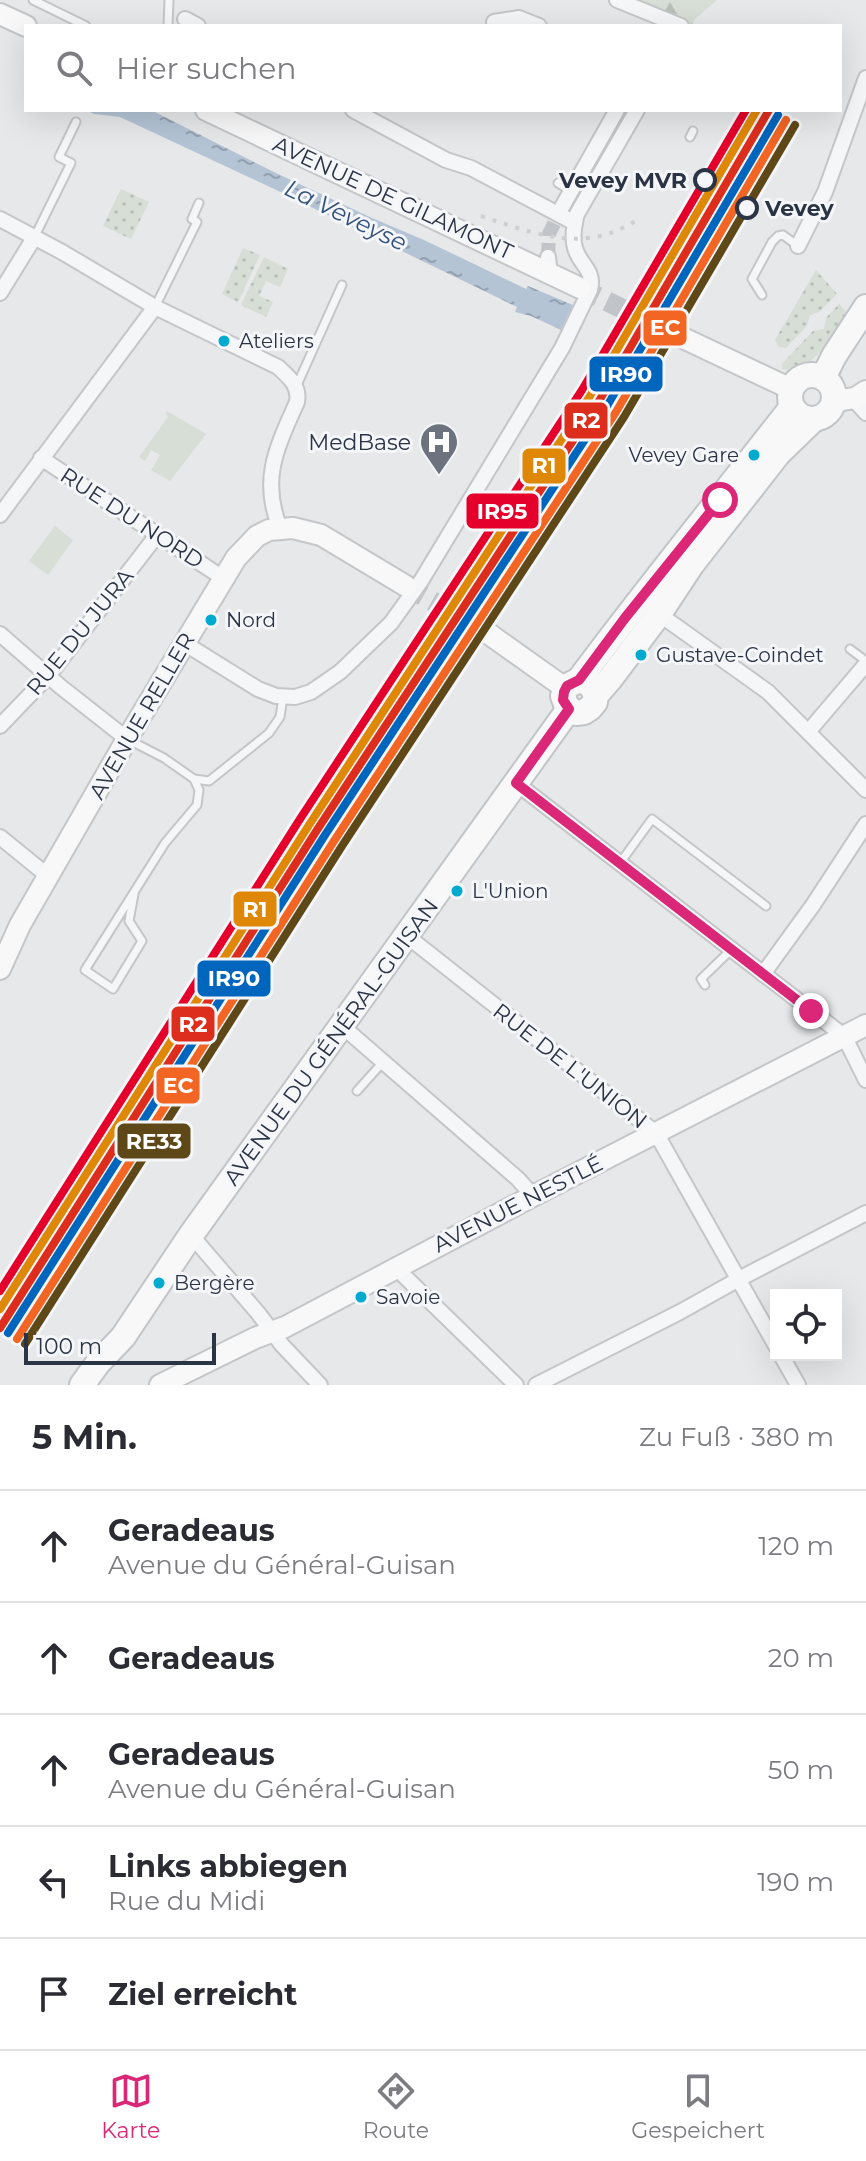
<!DOCTYPE html>
<html lang="de">
<meta charset="utf-8">
<style>
:root{--surface:#fff;--page:#f2f2f3;--text:#2b2b33;--muted:#7c7c81;--line:#e1e1e2;--accent:#db2777}
body{margin:0;font-family:Montserrat,sans-serif;background:var(--page);color:var(--text)}
.controls{position:absolute;right:24px;bottom:24px;display:grid;overflow:hidden;border-radius:0px;box-shadow:0 8px 32px #0002}
.controls button{width:72px;height:72px;display:grid;place-items:center;padding:0;border:0;border-bottom:2px solid var(--line);background:var(--surface);color:var(--text);font:40px sans-serif}
.scale{position:absolute;left:24px;bottom:20px;width:192px;box-sizing:border-box;padding-left:8px;border:4px solid #2b3445;border-top:0;font-size:22px;line-height:28px;white-space:nowrap;color:#2b3445;-webkit-text-stroke:6px #f4f6f9;paint-order:stroke}
.stop{position:absolute;width:24px;height:24px;margin:-18px;border:6px solid #db2777;border-radius:50%;background:#fff}
.stop.end{background:#db2777;border-color:#fff;box-shadow:0 2px 8px #0008}
.list{margin:0;padding:0;list-style:none}
h2{display:flex;justify-content:space-between;align-items:center;height:104px;margin:0;padding:0 32px;font-size:34px}
h2 small{font-size:26px;font-weight:400;color:var(--muted)}
.list li{display:grid;grid-template-columns:52px 1fr auto;gap:24px;align-items:center;box-sizing:border-box;height:112px;padding:0 32px;border-top:2px solid var(--line)}
.list b{display:block;font-size:30px;white-space:nowrap}
.list p{margin:0;font-size:26px;white-space:nowrap;color:var(--muted)}
.list em{font-size:26px;font-style:normal;color:var(--muted)}
.icon{flex:none;width:44px;height:44px;fill:none;stroke:currentColor;stroke-width:2;stroke-linecap:round;stroke-linejoin:round}
.map{position:relative;flex:none;width:866px;height:1385px;overflow:hidden}
.search{position:absolute;background:var(--surface);box-shadow:0 8px 32px #0002;left:24px;right:24px;top:24px;height:88px;display:flex;align-items:center;gap:20px;box-sizing:border-box;padding:0 28px;border-radius:0px;color:var(--muted);font-size:30px}
.sheet{height:664px;background:var(--surface)}
nav{display:flex;justify-content:space-around;align-items:center;box-sizing:border-box;height:112px;border-top:2px solid var(--line);background:var(--surface);font-size:22px;color:var(--muted)}
nav a{display:grid;justify-items:center;gap:4px}
nav .on{color:var(--accent)}
.map>svg:first-child{display:block}
</style>
<div class="map">
<svg width="866" height="1385" viewBox="0 0 866 1385">
<defs>
<pattern id="grass-dots" width="8" height="8" patternUnits="userSpaceOnUse" patternTransform="scale(2)"><rect width="8" height="8" fill="#d6ded6"/><path d="M2 2h.1M6 6h.1" fill="none" stroke="#b8bfb9" stroke-width="1.8" stroke-linecap="round"/></pattern>
<pattern id="forest-firs" width="22" height="20" patternUnits="userSpaceOnUse" patternTransform="scale(2)"><rect width="22" height="20" fill="#d6ded6"/><path d="M5 1l3.5 6h-7zM16 11l3.5 6h-7z" fill="#b8bfb9"/></pattern>
<pattern id="water-ripples" width="26" height="14" patternUnits="userSpaceOnUse" patternTransform="scale(2)"><rect width="26" height="14" fill="#b4c4d5"/><path d="M2 4q2-2 4 0t4 0M15 11q2-2 4 0t4 0" fill="none" stroke="#93a0af"/></pattern>
</defs>
<rect width="100%" height="100%" fill="#e6e8ea"/>
<g fill="url(#grass-dots)">
<polygon points="121,189 149,202 131,239 103,226"/>
<polygon points="243,248 260,255 238,302 222,294"/>
<polygon points="264,257 288,269 280,287 266,281 259,296 273,302 266,317 241,305"/>
<polygon points="816,270 837,294 819,312 810,315 807,326 786,348 778,346 775,340"/>
<path d="M839 304 848 314C833 334 812 375 782 369V364L813 331 824 329 826 318Z"/>
</g>
<polygon fill="url(#forest-firs)" points="617,0 717,0 695,19 691,26 681,26"/>
<g fill="#d6ded6">
<polygon points="167,411 206,434 170,481 151,470 160,455 151,450 145,461 139,457 168,417 166,414"/>
<polygon points="55,526 73,540 48,575 29,561"/>
</g>
<polygon fill="url(#water-ripples)" points="91,110 151,110 278,174 372,218 424,240 526,289 528,286 573,305 561,330 531,316 515,312 517,307 272,188 120,117 94,114 90,112"/>
<g fill="none" stroke-linecap="round" stroke-linejoin="round">
<polyline stroke="#c1c4c9" stroke-width="14" stroke-dasharray="14 7" stroke-linecap="butt" points="548,257 549,234 562,207"/>
<g stroke="#c1c4c9" stroke-width="20" stroke-dasharray="20 10" stroke-linecap="butt">
<polyline points="580,288 664,329"/>
<polyline points="406,586 489,634"/>
</g>
<g stroke="#c4c6c8" stroke-width="11">
<g id="lane">
<polyline points="33,0 86,26"/>
<polyline points="168,26 169,0"/>
<polyline points="690,137 693,131"/>
<polyline points="558,183 571,191"/>
<polyline points="34,238 71,163 59,157 76,122"/>
<polyline points="762,295 752,279 772,242 778,236 783,235 798,246"/>
<polyline points="155,307 197,222 192,219 199,203"/>
<polyline points="297,385 342,285"/>
<polyline points="850,649 866,661"/>
<polyline points="129,740 164,758 194,779 199,790 197,805 165,843 85,970 113,989 142,941 129,921 134,894"/>
<polyline points="194,779 209,781 269,733 280,717 283,697"/>
<polyline points="620,863 652,819 766,906"/>
<polyline points="705,985 701,979 732,949"/>
<polyline points="357,1091 383,1062"/>
</g>
</g>
<g stroke="#c4c6c8" stroke-width="18">
<g id="street">
<polyline points="617,0 681,26"/>
<polyline points="185,19 198,26"/>
<polyline points="494,22 519,18 539,26"/>
<polyline points="353,110 446,160 471,168 575,223"/>
<polyline points="562,207 617,110"/>
<path d="M0 219 62 252 155 307 278 367C289 377 300 386 297 402 277 447 260 479 280 528"/>
<polyline points="798,246 825,192 866,78"/>
<polyline points="548,257 550,273"/>
<polyline points="0,293 34,238"/>
<polyline points="855,398 858,404 866,413"/>
<polyline points="41,458 223,578"/>
<polyline points="0,515 155,307"/>
<polyline points="659,614 768,692 866,790"/>
<polyline points="0,634 61,687 127,739"/>
<path d="M184 643 258 689 276 696 295 697 311 692 340 672 391 623 421 581 562 348 590 290C595 269 580 266 575 248 572 237 574 225 577 214L637 110"/>
<polyline points="0,726 49,675 157,535"/>
<polyline points="808,732 866,664"/>
<polyline points="516,783 844,1036 866,1080"/>
<polyline points="0,837 48,876"/>
<polyline points="407,936 656,1133 776,1346"/>
<polyline points="763,974 813,905 866,824"/>
<polyline points="342,1026 518,1179 533,1196"/>
<polyline points="191,1235 258,1313 282,1345 320,1385"/>
<polyline points="396,1268 516,1385"/>
<polyline points="781,1355 798,1385"/>
<polyline points="536,1385 680,1312 739,1279 866,1213"/>
</g>
</g>
<g stroke="#c4c6c8" stroke-width="24">
<g id="secondary">
<polyline points="0,14 26,26"/>
<polyline points="206,110 580,288"/>
<polyline points="664,329 791,389"/>
<polyline points="834,401 855,398 866,391"/>
<polyline points="489,634 565,688"/>
<polyline points="0,969 20,925 127,739 236,558 257,536 269,530 293,528 321,535 406,586"/>
<polyline points="160,1385 255,1338 285,1327 533,1196 866,1025"/>
</g>
</g>
<g stroke="#c2c5c8" stroke-width="28">
<g id="primary">
<circle cx="812" cy="397" r="22"/>
<polyline points="823,378 834,356 866,307"/>
<path d="M579 680C648 587 721 498 792 407"/>
<polyline points="596,695 590,684 579,680 567,686 563,696 567,707 576,713 584,712 590,708 595,702 596,695 610,679 659,614 692,564 778,454 814,419"/>
<polyline points="82,1385 98,1363 123,1337 191,1235 569,709"/>
</g>
</g>
<use href="#lane" stroke="#f5f6f7" stroke-width="7"/>
<use href="#street" stroke="#f5f6f7" stroke-width="14"/>
<use href="#secondary" stroke="#f8f8f8" stroke-width="20"/>
<use href="#primary" stroke="#f8f8f8" stroke-width="24"/>
<path stroke="#cecfd2" stroke-width="4" stroke-dasharray="4 8" stroke-linecap="butt" d="M481 216C539 235 585 255 640 218"/>
<g stroke="#f4f6f9" stroke-width="14">
<polyline id="rail-1" points="0,1328 317,830 599,401 769,110"/>
</g>
<g stroke="#f4f6f9" stroke-width="14">
<polyline id="rail-2" points="8,1333 325,835 607,406 778,115"/>
</g>
<g stroke="#f4f6f9" stroke-width="14">
<polyline id="rail-3" points="0,1309 309,825 590,396 757,110"/>
</g>
<g stroke="#f4f6f9" stroke-width="14">
<polyline id="rail-4" points="17,1339 334,841 616,412 786,120"/>
</g>
<g stroke="#f4f6f9" stroke-width="14">
<polyline id="rail-5" points="0,1291 300,819 582,390 746,110"/>
</g>
<g stroke="#f4f6f9" stroke-width="14">
<polyline id="rail-6" points="25,1344 342,846 624,417 795,125"/>
</g>
<use href="#rail-1" stroke="#dd2e1d" stroke-width="8"/>
<use href="#rail-2" stroke="#0065bd" stroke-width="8"/>
<use href="#rail-3" stroke="#df8807" stroke-width="8"/>
<use href="#rail-4" stroke="#f26522" stroke-width="8"/>
<use href="#rail-5" stroke="#e4002b" stroke-width="8"/>
<use href="#rail-6" stroke="#5f4817" stroke-width="8"/>
</g>
<g fill="none" stroke-linecap="round" stroke-linejoin="round">
<polyline stroke="#db2777" stroke-width="10" points="720,500 625,618 579,680 567,686 564,692 563,700 569,709 516,783 811,1011"/>
</g>
<defs>
<g id="hospital-pin" transform="scale(2)"><path d="M0 17L-7.5 6A9.5 9.5 0 1 1 7.5 6Z" fill="#6c737f" stroke="#f4f6f9"/><path d="M-5-5h3v3.5h4V-5h3V5h-3V1.5h-4V5h-3Z" fill="#fff"/></g>
</defs>
<g fill-rule="evenodd">
<use href="#hospital-pin" x="439" y="442"/>
</g>
<g fill="#f4f6f9" stroke="#2b3445" stroke-width="4">
<circle cx="705" cy="180" r="10"/>
<circle cx="747" cy="208" r="10"/>
</g>
<g fill="#00a9ce" stroke="#f4f6f9" stroke-width="3">
<circle cx="224" cy="341" r="7"/>
<circle cx="754" cy="455" r="7"/>
<circle cx="211" cy="620" r="7"/>
<circle cx="641" cy="655" r="7"/>
<circle cx="457" cy="891" r="7"/>
<circle cx="159" cy="1283" r="7"/>
<circle cx="361" cy="1297" r="7"/>
</g>
<g text-anchor="middle" dominant-baseline="central" stroke-width="6" stroke-linejoin="round" paint-order="stroke">
<g font-size="20" fill="#2b3445" stroke="#f4f6f9" text-anchor="start">
<text x="239" y="341">Ateliers</text>
<text x="739" y="455" text-anchor="end">Vevey Gare</text>
<text x="226" y="620">Nord</text>
<text x="656" y="655">Gustave-Coindet</text>
<text x="472" y="891">L'Union</text>
<text x="174" y="1283">Bergère</text>
<text x="376" y="1297">Savoie</text>
</g>
<g font-size="22" font-weight="bold" fill="#2b3445" stroke="#f4f6f9" text-anchor="end">
<text x="687" y="180">Vevey MVR</text>
<text x="765" y="208" text-anchor="start">Vevey</text>
</g>
<g font-size="22" fill="#2b3445" stroke="#f4f6f9">
<text transform="translate(393 198) rotate(25)">AVENUE DE GILAMONT</text>
<text transform="translate(132 518) rotate(33)">RUE DU NORD</text>
<text transform="translate(80 632) rotate(-51)">RUE DU JURA</text>
<text transform="translate(142 716) rotate(-60)">AVENUE RELLER</text>
<text transform="translate(331 1042) rotate(-54)">AVENUE DU GÉNÉRAL-GUISAN</text>
<text transform="translate(570 1066) rotate(38)">RUE DE L'UNION</text>
<text transform="translate(518 1204) rotate(-27)">AVENUE NESTLÉ</text>
</g>
<g font-size="22" fill="#2b3445" stroke="#f4f6f9" text-anchor="end">
<text x="411" y="442">MedBase</text>
</g>
<g font-size="24" font-style="italic" fill="#34527a" stroke="#f4f6f9">
<text transform="translate(346 215) rotate(26)">La Veveyse</text>
</g>
</g>
<g stroke="#f4f6f9" stroke-width="3">
<rect x="642" y="309" width="46" height="38" rx="8" fill="#f26522"/>
<rect x="588" y="355" width="76" height="38" rx="8" fill="#0065bd"/>
<rect x="563" y="401" width="46" height="39" rx="8" fill="#dd2e1d"/>
<rect x="521" y="447" width="46" height="38" rx="8" fill="#df8807"/>
<rect x="465" y="492" width="75" height="38" rx="8" fill="#e4002b"/>
<rect x="232" y="890" width="46" height="38" rx="8" fill="#df8807"/>
<rect x="196" y="959" width="76" height="39" rx="8" fill="#0065bd"/>
<rect x="170" y="1005" width="46" height="38" rx="8" fill="#dd2e1d"/>
<rect x="155" y="1066" width="46" height="39" rx="8" fill="#f26522"/>
<rect x="116" y="1122" width="76" height="38" rx="8" fill="#5f4817"/>
</g>
<g font-size="22" text-anchor="middle" font-weight="bold" fill="#fff">
<text x="665" y="335">EC</text>
<text x="626" y="382">IR90</text>
<text x="586" y="428">R2</text>
<text x="544" y="473">R1</text>
<text x="502" y="519">IR95</text>
<text x="255" y="917">R1</text>
<text x="234" y="986">IR90</text>
<text x="193" y="1032">R2</text>
<text x="178" y="1093">EC</text>
<text x="154" y="1149">RE33</text>
</g>
</svg>
<div class="controls">
<button><svg class="icon" aria-label="locate" viewBox="0 0 24 24"><circle cx="12" cy="12" r="6"/><path d="M12 2v4M12 18v4M2 12h4M18 12h4"/></svg></button>
</div>
<div class="scale">100 m</div>
<div class="stop" style="left:720px;top:500px"></div>
<div class="stop end" style="left:811px;top:1011px"></div>
<div class="search"><svg class="icon" aria-label="search" viewBox="0 0 24 24"><circle cx="10" cy="10" r="6"/><path d="M15 15l6 6"/></svg>Hier suchen</div>
</div>
<section class="sheet">
<h2>5 Min.<small>Zu Fuß · 380 m</small></h2>
<ul class="list">
<li><svg class="icon" aria-label="ahead" viewBox="0 0 24 24"><path d="M12 20V5M6 11l6-6 6 6"/></svg><div><b>Geradeaus</b><p>Avenue du Général-Guisan</p></div><em>120 m</em></li>
<li><svg class="icon" aria-label="ahead" viewBox="0 0 24 24"><path d="M12 20V5M6 11l6-6 6 6"/></svg><div><b>Geradeaus</b></div><em>20 m</em></li>
<li><svg class="icon" aria-label="ahead" viewBox="0 0 24 24"><path d="M12 20V5M6 11l6-6 6 6"/></svg><div><b>Geradeaus</b><p>Avenue du Général-Guisan</p></div><em>50 m</em></li>
<li><svg class="icon" aria-label="left" viewBox="0 0 24 24"><path d="M17 20v-9H6M10 6l-5 5 5 5"/></svg><div><b>Links abbiegen</b><p>Rue du Midi</p></div><em>190 m</em></li>
<li><svg class="icon" aria-label="arrive" viewBox="0 0 24 24"><path d="M6 21V4h12l-3 4 3 4H6"/></svg><div><b>Ziel erreicht</b></div></li>
</ul>
</section>
<nav>
<a class="on"><svg class="icon" aria-label="map" viewBox="0 0 24 24"><path d="M3 6l6-2 6 2 6-2v14l-6 2-6-2-6 2zM9 4v14M15 6v14"/></svg>Karte</a>
<a><svg class="icon" aria-label="directions" viewBox="0 0 24 24"><path d="M12 3l9 9-9 9-9-9zM9 14v-3h6M13 9l2 2-2 2"/></svg>Route</a>
<a><svg class="icon" aria-label="saved" viewBox="0 0 24 24"><path d="M7 4h10v16l-5-4-5 4z"/></svg>Gespeichert</a>
</nav>
